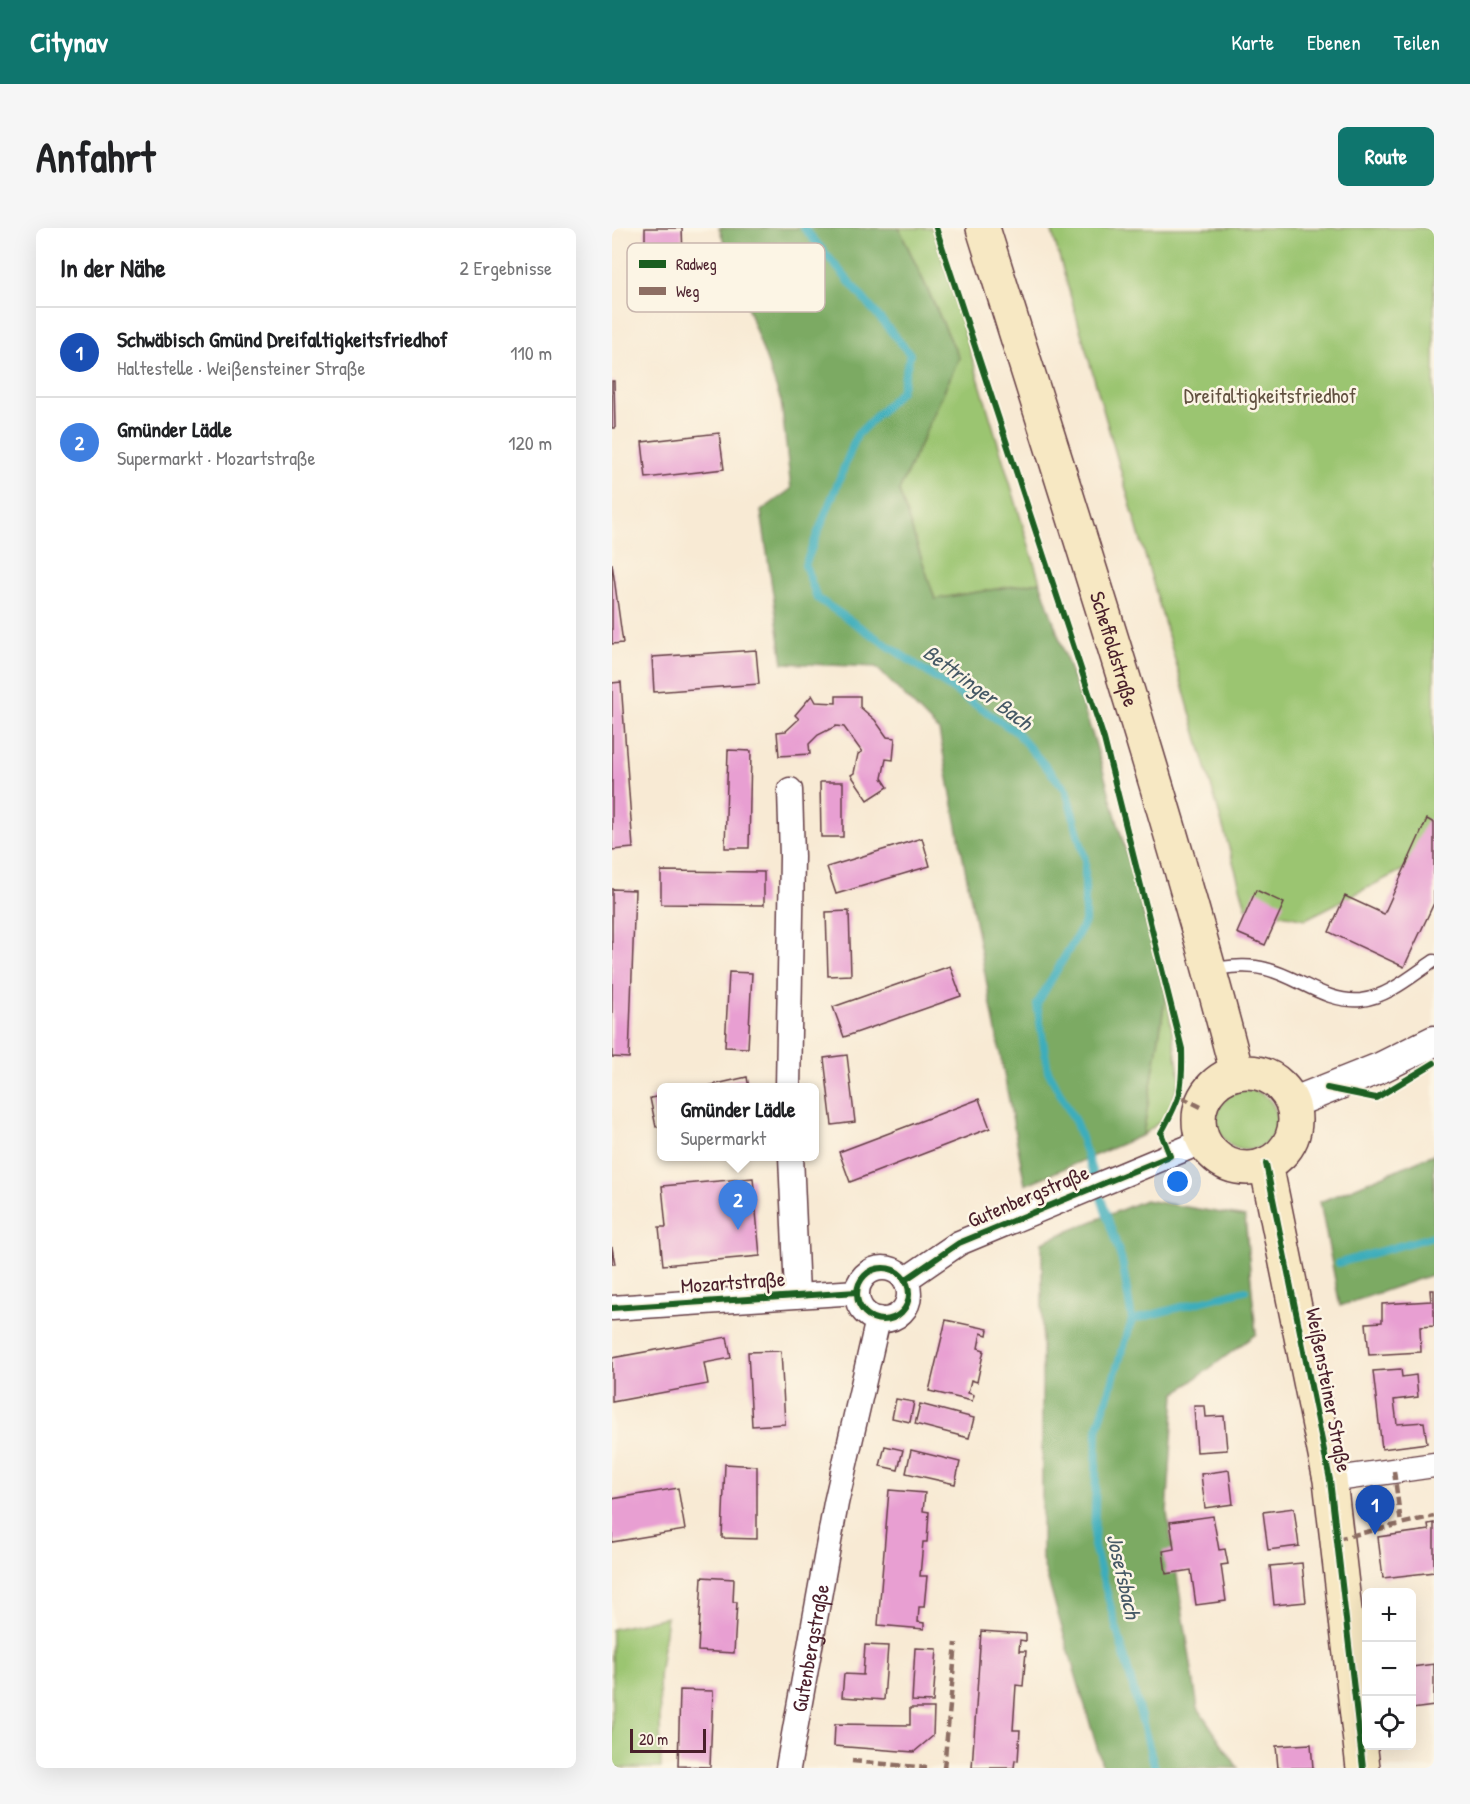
<!DOCTYPE html>
<html lang="de">
<meta charset="utf-8">
<style>
:root{--surface:#fff;--page:#f6f6f6;--text:#202124;--muted:#757577;--line:#e0e0e0;--accent:#0f766e}
body{margin:0;font-family:"Patrick Hand",sans-serif;background:var(--page);color:var(--text)}
.controls{position:absolute;right:18px;bottom:18px;display:grid;overflow:hidden;border-radius:9px;box-shadow:0 6px 24px #0002}
.controls button{width:54px;height:54px;display:grid;place-items:center;padding:0;border:0;border-bottom:2px solid var(--line);background:var(--surface);color:var(--text);font:30px sans-serif}
.scale{position:absolute;left:18px;bottom:15px;width:76px;box-sizing:border-box;padding-left:6px;border:3px solid #4a1f2b;border-top:0;font-size:16px;line-height:21px;white-space:nowrap;color:#4a1f2b;-webkit-text-stroke:4px #fcf5e5;paint-order:stroke}
.you{position:absolute;left:566px;top:954px;width:21px;height:21px;margin:-15px;border:4px solid #fff;border-radius:50%;background:#1a73e8;box-shadow:0 0 0 9px #1a73e833}
.badge{display:grid;place-items:center;width:39px;height:39px;border-radius:50%;background:var(--accent);color:#fff;font-size:20px;font-weight:700}
.pin{position:absolute;translate:-50% -50px;filter:drop-shadow(0 2px 3px #0008)}
.pin::after{content:'';position:absolute;top:32px;width:21px;height:18px;background:inherit;clip-path:polygon(0 0,100% 0,50% 100%)}
.popup{position:absolute;left:45px;top:855px;width:162px;height:78px;box-sizing:border-box;display:grid;place-content:center;border-radius:9px;background:var(--surface);filter:drop-shadow(0 2px 4px #0005);font-size:20px;white-space:nowrap;color:var(--muted)}
.popup b{font-size:22px;color:var(--text)}
.popup::after{content:'';position:absolute;left:50%;top:100%;margin-left:-12px;border:12px solid transparent;border-top-color:var(--surface)}
.list{margin:0;padding:0;list-style:none}
h2{display:flex;justify-content:space-between;align-items:center;height:78px;margin:0;padding:0 24px;font-size:26px}
h2 small{font-size:20px;font-weight:400;color:var(--muted)}
.list li{display:grid;grid-template-columns:39px 1fr auto;gap:18px;align-items:center;box-sizing:border-box;height:90px;padding:0 24px;border-top:2px solid var(--line)}
.list b{display:block;font-size:22px;white-space:nowrap}
.list p{margin:0;font-size:20px;white-space:nowrap;color:var(--muted)}
.list em{font-size:20px;font-style:normal;color:var(--muted)}
.icon{flex:none;width:33px;height:33px;fill:none;stroke:currentColor;stroke-width:2;stroke-linecap:round;stroke-linejoin:round}
.map{position:relative;flex:none;width:822px;height:1540px;overflow:hidden;border-radius:9px}
header{display:flex;align-items:center;gap:36px;box-sizing:border-box;height:84px;padding:0 30px;background:var(--accent);color:#fff}
header strong{font-size:28px}
nav{display:flex;gap:33px;margin-inline-start:auto;font-size:21px}
.intro{display:flex;align-items:center;justify-content:space-between;box-sizing:border-box;height:144px;padding:0 36px}
h1{margin:0;font-size:42px}
.button{padding:15px 27px;border-radius:9px;background:var(--accent);color:#fff;font-size:21px;font-weight:700}
main{display:flex;gap:36px;padding:0 36px}
aside{flex:1;background:var(--surface);border-radius:9px;box-shadow:0 6px 24px #0002}
.map>svg:first-child{display:block}
</style>
<header>
<strong>Citynav</strong>
<nav><a>Karte</a><a>Ebenen</a><a>Teilen</a></nav>
</header>
<div class="intro"><h1>Anfahrt</h1><a class="button">Route</a></div>
<main>
<aside>
<h2>In der Nähe<small>2 Ergebnisse</small></h2>
<ul class="list">
<li><span class="badge" style="background:#1a4fb4">1</span><div><b>Schwäbisch Gmünd Dreifaltigkeitsfriedhof</b><p>Haltestelle · Weißensteiner Straße</p></div><em>110 m</em></li>
<li><span class="badge" style="background:#3f7fe0">2</span><div><b>Gmünder Lädle</b><p>Supermarkt · Mozartstraße</p></div><em>120 m</em></li>
</ul>
</aside>
<div class="map">
<svg width="822" height="1540" viewBox="0 0 822 1540">
<rect width="100%" height="100%" fill="#fcf5e5"/>
<filter id="ink" filterUnits="userSpaceOnUse"><feTurbulence type="fractalNoise" baseFrequency=".0167" numOctaves="2"/><feDisplacementMap in="SourceGraphic" scale="12" xChannelSelector="R" yChannelSelector="G"/><feConvolveMatrix kernelMatrix="1 2 1 2 8 2 1 2 1" color-interpolation-filters="sRGB"/></filter>
<filter id="wash" filterUnits="userSpaceOnUse"><feTurbulence type="fractalNoise" baseFrequency=".008" numOctaves="4" result="noise"/><feDisplacementMap in="SourceGraphic" scale="24" xChannelSelector="R" yChannelSelector="G"/><feGaussianBlur stdDeviation="1.35" result="paint"/><feColorMatrix in="noise" values="0 0 0 0 0 0 0 0 0 0 0 0 0 0 0 0 0 1.4 0 .05"/><feComposite in="paint" operator="in"/></filter>
<g filter="url(#wash)">
<rect width="100%" height="100%" fill="#f8ead4"/>
<g fill="#9bc571" stroke="#72724e" stroke-width="1.5">
<polygon points="287,0 321,0 428,354 323,371 287,263 347,130"/>
<polygon points="439,0 822,0 822,626 694,691 634,679"/>
<polygon points="554,766 568,851 555,888 531,907"/>
<circle cx="635" cy="892" r="30"/>
<polygon points="55,1389 47,1449 49,1540 0,1540 0,1401"/>
</g>
<g fill="#7caa63" stroke="#636447" stroke-width="1.5">
<polygon points="107,0 287,0 347,130 287,263 323,371 428,354 483,514 554,766 531,907 413,957 327,503 264,439 171,435 149,283 179,261 169,173"/>
<polygon points="822,926 822,1046 728,1078 708,974"/>
<polygon points="533,972 633,989 644,1106 563,1166 555,1285 586,1480 626,1540 491,1540 430,1332 430,1014"/>
</g>
<g fill="none" stroke-linecap="round" stroke-linejoin="round">
<g stroke="#3eadbb" stroke-width="8">
<polyline points="192,0 298,126 289,163 245,207 193,337 205,370 404,504 454,562 473,631 473,694 425,776 436,843 464,895 510,1033 520,1092 485,1202 482,1318 543,1540"/>
<polyline points="727,1035 822,1008"/>
<polyline points="520,1092 633,1062"/>
</g>
</g>
<g id="blocks">
<g fill="#e89fd2">
<polygon points="33,0 70,0 71,28 33,28"/>
<polygon points="0,153 2,153 3,200 0,200"/>
<polygon points="107,205 112,241 34,250 30,214"/>
<polygon points="0,335 11,415 0,416"/>
<polygon points="144,422 147,456 42,464 40,429"/>
<polygon points="9,454 21,620 0,622 0,455"/>
<polygon points="200,467 204,474 224,475 224,468 248,468 248,479 263,492 275,509 283,510 281,532 274,531 270,550 276,559 256,572 239,547 242,545 246,526 250,524 232,499 224,498 206,507 197,516 198,526 167,528 165,504 174,503 187,491 183,487"/>
<polygon points="116,522 139,523 137,620 113,620"/>
<polygon points="208,554 231,554 231,609 209,609"/>
<polygon points="815,591 822,595 822,675 792,739 717,704 733,668 772,686"/>
<polygon points="310,610 318,638 224,666 215,639"/>
<polygon points="49,643 152,644 152,677 49,676"/>
<polygon points="0,661 23,662 17,830 0,829"/>
<polygon points="644,662 672,675 653,717 625,705"/>
<polygon points="237,683 239,747 216,748 214,684"/>
<polygon points="338,738 349,768 232,809 221,779"/>
<polygon points="117,744 140,745 136,820 113,819"/>
<polygon points="235,827 243,894 220,897 212,830"/>
<polygon points="135,849 137,860 91,860 91,859"/>
<polygon points="50,868 50,898 44,899 38,870"/>
<polygon points="367,871 378,900 238,954 227,924"/>
<polygon points="141,950 148,1028 51,1037 47,999 54,999 50,958"/>
<polygon points="0,1019 3,1036 0,1036"/>
<polygon points="818,1062 822,1062 822,1098 808,1099 809,1124 757,1127 754,1095 770,1094 770,1076 819,1073"/>
<polygon points="334,1092 376,1101 375,1107 369,1105 366,1120 372,1122 365,1154 359,1152 356,1165 362,1167 360,1173 317,1163"/>
<polygon points="115,1109 119,1130 92,1135 96,1156 0,1174 0,1130"/>
<polygon points="169,1123 173,1196 140,1198 136,1124"/>
<polygon points="789,1141 790,1149 804,1147 806,1169 782,1172 785,1196 812,1194 815,1215 770,1221 761,1143"/>
<polygon points="284,1171 302,1174 298,1194 280,1190"/>
<polygon points="308,1176 362,1190 357,1210 303,1196"/>
<polygon points="582,1178 593,1178 594,1189 612,1188 615,1222 585,1224"/>
<polygon points="273,1218 291,1222 286,1242 268,1238"/>
<polygon points="299,1222 348,1234 343,1256 294,1245"/>
<polygon points="113,1236 145,1238 145,1311 110,1310"/>
<polygon points="617,1242 621,1276 593,1280 589,1246"/>
<polygon points="66,1260 73,1302 0,1314 0,1271"/>
<polygon points="277,1262 313,1265 311,1283 317,1284 315,1314 311,1314 308,1348 315,1348 312,1379 307,1379 306,1394 312,1395 312,1401 266,1397"/>
<polygon points="682,1280 687,1318 656,1322 651,1284"/>
<polygon points="601,1288 607,1322 613,1321 616,1336 609,1337 614,1373 584,1377 579,1342 554,1346 551,1323 562,1321 558,1294"/>
<polygon points="822,1295 822,1344 771,1350 766,1309 817,1302 816,1296"/>
<polygon points="690,1335 694,1374 662,1377 658,1338"/>
<polygon points="90,1349 122,1351 121,1374 125,1374 122,1425 86,1423"/>
<polygon points="369,1403 414,1406 414,1413 408,1412 407,1423 414,1423 411,1458 404,1457 401,1502 408,1502 406,1533 403,1532 402,1540 360,1540"/>
<polygon points="253,1417 276,1418 272,1472 230,1469 232,1446 251,1447"/>
<polygon points="303,1420 325,1421 321,1474 300,1473"/>
<polygon points="822,1436 822,1478 800,1481 800,1439"/>
<polygon points="68,1462 101,1463 98,1539 66,1538"/>
<polygon points="298,1480 322,1480 321,1508 302,1524 222,1518 223,1496 298,1497"/>
<polygon points="699,1516 701,1540 666,1540 664,1518"/>
</g>
</g>
</g>
<g filter="url(#ink)">
<use href="#blocks" fill-opacity="0" stroke="#643d44" stroke-width="1.5"/>
<g fill="none" stroke-linecap="round" stroke-linejoin="round">
<g stroke="#643d44" stroke-width="15">
<path id="service" d="M600 741C618 739 636 736 654 741 687 749 713 775 749 772 776 769 801 747 822 733"/>
</g>
<g stroke="#643d44" stroke-width="27">
<g id="minor">
<polyline points="176,860 180,629 178,562"/>
<polyline points="179,928 185,1066"/>
<circle cx="271" cy="1066" r="26"/>
<polyline points="293,1052 347,1015 592,913"/>
<polyline points="0,1080 245,1064"/>
<polyline points="718,1252 822,1237"/>
<path id="s1" d="M176 1540 224 1275 266 1091"/>
</g>
</g>
<g stroke="#643d44" stroke-width="33">
<polyline id="tertiary" points="680,875 770,839 822,813"/>
</g>
<g stroke="#643d44" stroke-width="36">
<g id="secondary">
<path id="s2" d="M371 0C458 281 551 560 625 845"/>
<circle cx="635" cy="892" r="48"/>
<polyline points="654,936 718,1252 751,1540"/>
</g>
</g>
<use href="#service" stroke="#fff" stroke-width="12"/>
<use href="#minor" stroke="#fff" stroke-width="24"/>
<use href="#tertiary" stroke="#fff" stroke-width="30"/>
<use href="#secondary" stroke="#f7e8c3" stroke-width="33"/>
<g stroke="#8d6e63" stroke-width="4.5" stroke-dasharray="9 4.5" stroke-linecap="butt">
<polyline points="569,869 589,879"/>
<polyline points="782,1243 789,1296"/>
<polyline points="725,1311 822,1288"/>
<polyline points="240,1533 315,1540"/>
<polyline points="332,1540 344,1415"/>
</g>
<g stroke="#fcf5e5" stroke-width="10">
<g id="cycleway">
<polyline points="715,860 764,870 822,835"/>
<polyline points="654,936 718,1252 751,1540"/>
<circle cx="271" cy="1066" r="26"/>
<path d="M293 1052 347 1015 558 928 549 905C569 869 571 862 570 821L492 511 324 0"/>
<polyline points="0,1080 245,1064"/>
</g>
</g>
<use href="#cycleway" stroke="#1b5e20" stroke-width="6"/>
</g>
</g>
<g text-anchor="middle" dominant-baseline="central" stroke-width="5" stroke-linejoin="round" paint-order="stroke">
<g font-size="21" fill="#625140" stroke="#fcf5e5">
<text x="658" y="167">Dreifaltigkeitsfriedhof</text>
</g>
<g font-size="21" fill="#4a1f2b" stroke="#fcf5e5">
<text stroke="none"><textPath href="#s2" startOffset="441">Scheffoldstraße</textPath></text>
<text transform="translate(416 968) rotate(-23)">Gutenbergstraße</text>
<text transform="translate(121 1054) rotate(-4)">Mozartstraße</text>
<text transform="translate(717 1162) rotate(79)">Weißensteiner Straße</text>
<text stroke="none"><textPath href="#s1" startOffset="122">Gutenbergstraße</textPath></text>
</g>
<g font-size="22" font-style="italic" fill="#455865" stroke="#fcf5e5">
<text transform="translate(366 459) rotate(36)">Bettringer Bach</text>
<text transform="translate(512 1348) rotate(77)">Josefsbach</text>
</g>
</g>
<rect x="15" y="15" width="198" height="69" rx="9" fill="#fcf5e5" stroke="#c7b5ad" stroke-width="1.5"/>
<rect x="27" y="32" width="27" height="8" fill="#1b5e20"/>
<rect x="27" y="59" width="27" height="8" fill="#8d6e63"/>
<g font-size="16" fill="#4a1f2b">
<text x="64" y="42">Radweg</text>
<text x="64" y="69">Weg</text>
</g>
</svg>
<div class="controls">
<button>+</button>
<button>−</button>
<button><svg class="icon" aria-label="locate" viewBox="0 0 24 24"><circle cx="12" cy="12" r="6"/><path d="M12 2v4M12 18v4M2 12h4M18 12h4"/></svg></button>
</div>
<div class="scale">20 m</div>
<div class="you"></div>
<div class="pin badge" style="left:763px;top:1307px;background:#1a4fb4">1</div>
<div class="pin badge" style="left:126px;top:1002px;background:#3f7fe0">2</div>
<div class="popup"><b>Gmünder Lädle</b>Supermarkt</div>
</div>
</main>
